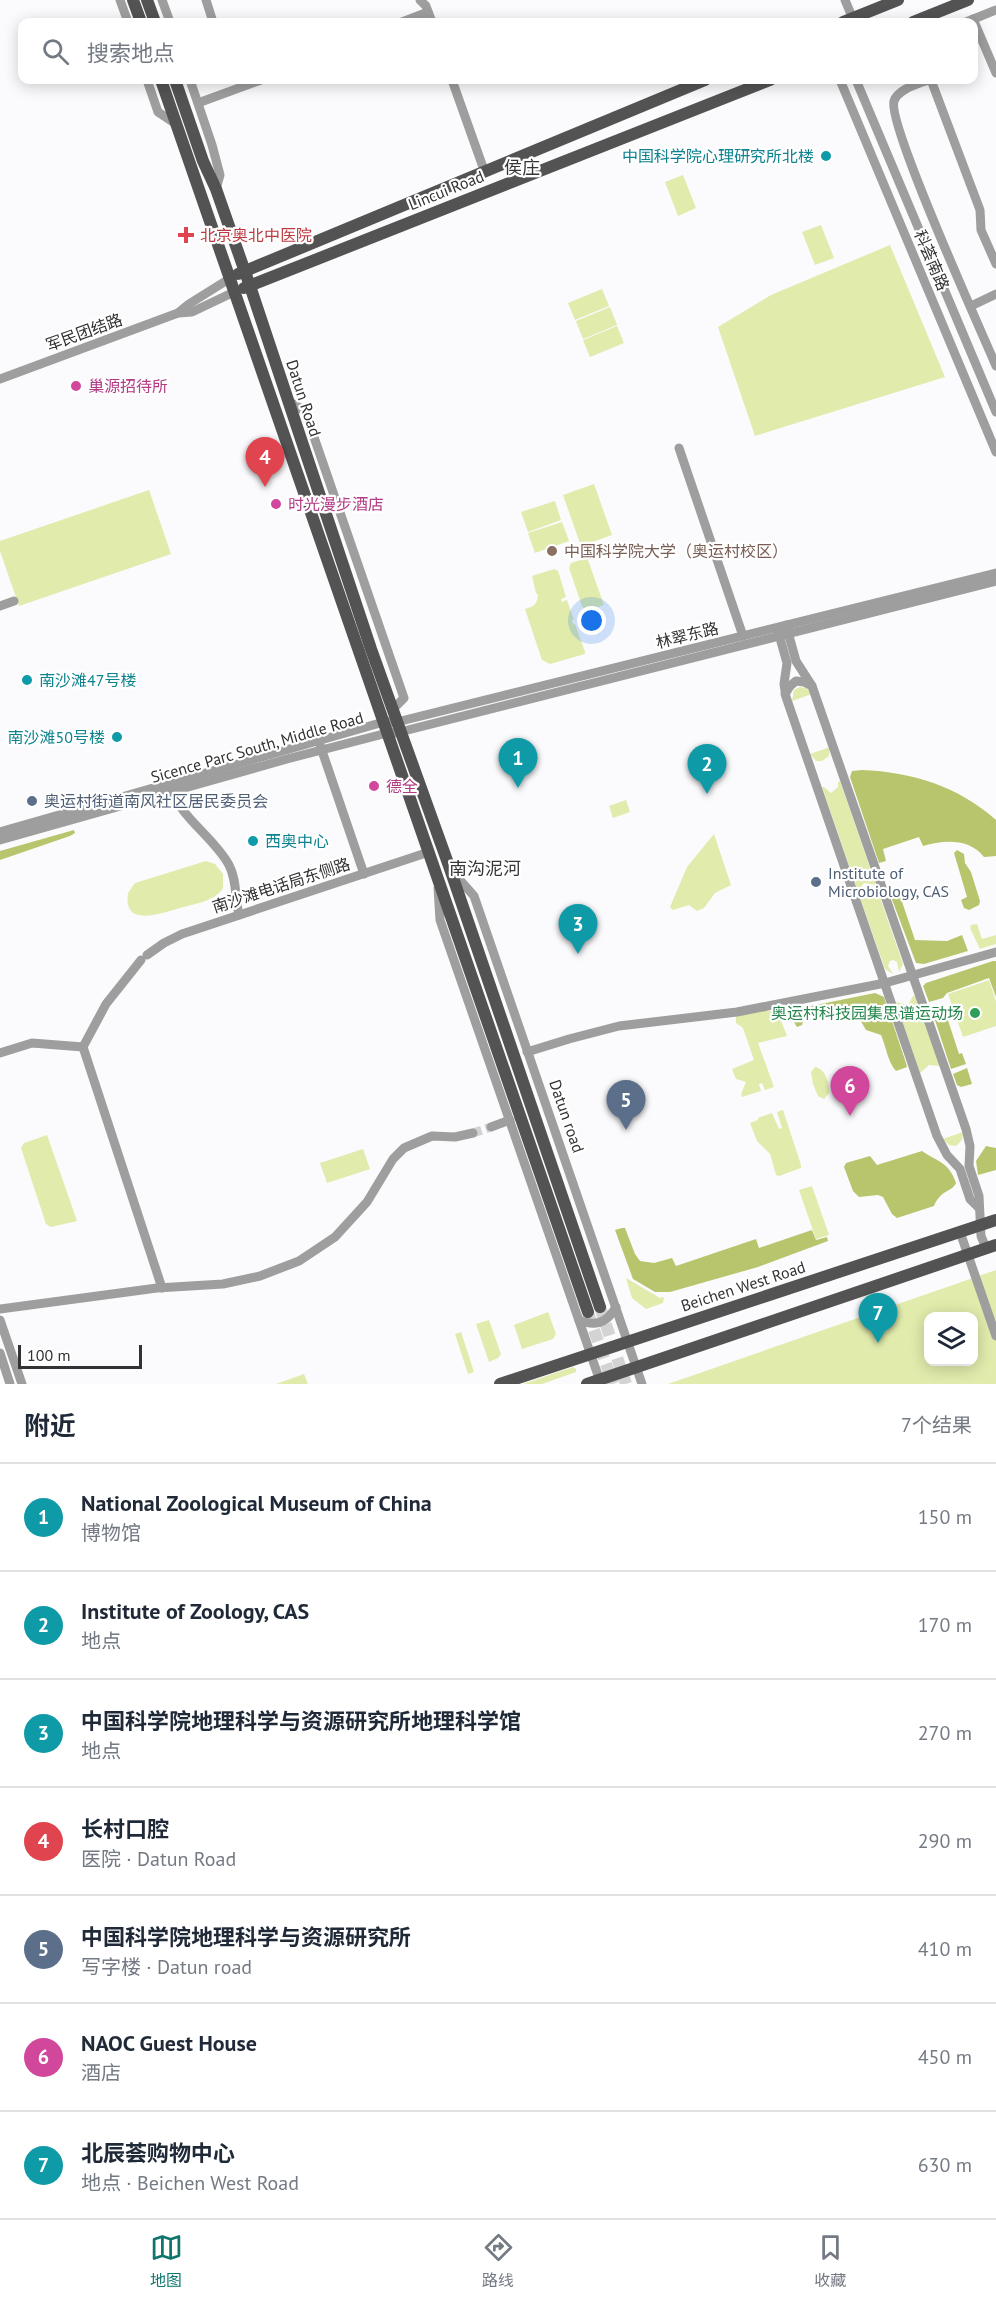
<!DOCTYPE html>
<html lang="zh">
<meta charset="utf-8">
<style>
:root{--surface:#fff;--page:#f6f6f7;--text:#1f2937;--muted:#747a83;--line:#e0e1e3;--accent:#0f766e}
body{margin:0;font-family:"PT Sans","Noto Sans SC",sans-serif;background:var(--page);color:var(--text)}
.controls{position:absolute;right:18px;bottom:18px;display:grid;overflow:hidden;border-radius:12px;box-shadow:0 3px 15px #0003}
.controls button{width:54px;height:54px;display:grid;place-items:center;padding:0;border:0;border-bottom:2px solid var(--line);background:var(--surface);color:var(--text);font:30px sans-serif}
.scale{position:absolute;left:18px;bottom:15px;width:124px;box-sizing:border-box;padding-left:6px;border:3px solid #323232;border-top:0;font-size:16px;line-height:21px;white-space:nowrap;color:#323232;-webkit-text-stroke:4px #fff;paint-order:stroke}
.you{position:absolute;left:592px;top:621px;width:21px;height:21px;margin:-15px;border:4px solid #fff;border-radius:50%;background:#1a73e8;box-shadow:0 0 0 9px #1a73e833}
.badge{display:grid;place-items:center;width:39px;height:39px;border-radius:50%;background:var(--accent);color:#fff;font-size:20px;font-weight:700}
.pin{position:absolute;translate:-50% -50px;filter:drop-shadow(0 2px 3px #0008)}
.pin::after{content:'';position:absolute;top:32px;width:21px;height:18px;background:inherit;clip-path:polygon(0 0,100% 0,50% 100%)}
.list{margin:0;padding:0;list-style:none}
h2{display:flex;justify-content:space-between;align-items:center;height:78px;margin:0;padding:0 24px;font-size:26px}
h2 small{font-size:20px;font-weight:400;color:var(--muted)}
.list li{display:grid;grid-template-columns:39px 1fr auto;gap:18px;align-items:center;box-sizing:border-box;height:108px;padding:0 24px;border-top:2px solid var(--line)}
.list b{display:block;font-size:22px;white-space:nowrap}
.list p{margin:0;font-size:20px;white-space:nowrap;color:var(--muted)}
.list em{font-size:20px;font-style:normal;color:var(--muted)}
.icon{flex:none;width:33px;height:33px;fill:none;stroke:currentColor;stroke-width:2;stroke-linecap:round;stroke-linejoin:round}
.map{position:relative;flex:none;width:996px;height:1384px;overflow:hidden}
.search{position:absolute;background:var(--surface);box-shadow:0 3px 15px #0003;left:18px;right:18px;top:18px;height:66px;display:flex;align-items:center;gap:15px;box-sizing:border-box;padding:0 21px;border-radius:12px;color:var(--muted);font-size:22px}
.sheet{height:834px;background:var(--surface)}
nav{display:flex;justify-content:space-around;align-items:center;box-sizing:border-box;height:84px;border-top:2px solid var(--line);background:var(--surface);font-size:16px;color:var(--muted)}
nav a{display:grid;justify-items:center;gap:3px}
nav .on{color:var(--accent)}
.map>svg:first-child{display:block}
</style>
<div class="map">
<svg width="996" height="1384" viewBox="0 0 996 1384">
<rect width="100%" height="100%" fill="#fbfbfd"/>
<g fill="#e0ebac" fill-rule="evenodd">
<polygon points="683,175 696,208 678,216 665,182"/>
<polygon points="821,225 834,258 815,265 802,232"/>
<polygon points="890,245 945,377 755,436 718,327 771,295"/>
<polygon points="602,289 609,306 575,320 568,303"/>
<polygon points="610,307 617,325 583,339 576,321"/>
<polygon points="617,326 624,343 590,357 583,340"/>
<polygon points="594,484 612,535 581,546 563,495"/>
<polygon points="149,490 171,554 19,606 0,551 0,541"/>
<polygon points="555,501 561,520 528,532 521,512"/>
<polygon points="562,522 569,541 535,553 528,533"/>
<polygon points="593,556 595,557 588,560 604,605 586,611 582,606 569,568 571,563"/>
<path d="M554 569 558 571 566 597 561 599 562 602 567 600 574 620H572L573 624H575L585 652V654L550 664 542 660 525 609C534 606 537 605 538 595L536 593 532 576Z"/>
<polygon points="800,687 806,688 812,694 792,701 794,690"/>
<polygon points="830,747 829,756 822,761 816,761 810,754"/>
<polygon points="840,781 876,885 864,883 858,891 822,787 824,787 831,793 838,787 838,782"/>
<polygon points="626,800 630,812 613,818 609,806"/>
<polygon points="714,834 731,885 715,893 704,908 697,911 689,905 673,910 670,907 687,867"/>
<path d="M206 861 215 864 223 874V888C215 902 192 904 177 909 158 914 123 927 128 893L135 883Z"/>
<polygon points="877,889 903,964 899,972 897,962 893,960 890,961 888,966 893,974 885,969 859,895 869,897"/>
<polygon points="977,924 982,939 996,935 996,944 980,949 970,928 971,925"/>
<polygon points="989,980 996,1001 996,1026 963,1037 948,994"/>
<polygon points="913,996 915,996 940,1066 929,1065 920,1073 896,1002 908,1005"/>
<polygon points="763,1010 778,1013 787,1036 758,1043 774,1087 765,1090 762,1083 759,1084 761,1091 742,1097 741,1094 746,1082 736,1079 732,1069 754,1060 743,1028 736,1023 736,1016"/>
<path d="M815 1067C826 1069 829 1083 829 1093L824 1099 818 1096 813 1084 811 1072Z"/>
<polygon points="783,1110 801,1165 801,1168 779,1176 776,1175 770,1154 757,1141 750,1123 758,1120 758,1118 772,1113 779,1129 782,1128 777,1112"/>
<polygon points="963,1132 962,1140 956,1146 949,1145 943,1139"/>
<polygon points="47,1135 77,1221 51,1227 46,1224 21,1148 24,1143"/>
<polygon points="363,1149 370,1169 327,1183 320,1163"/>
<polygon points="812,1186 829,1235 816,1239 799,1190"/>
<path d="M996 1270V1384H668ZM928 1316H974V1362H928Z"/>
<polygon points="626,1278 660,1298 664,1297 663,1303 646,1309 632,1298"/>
<polygon points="548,1312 556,1334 553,1339 522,1349 514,1325"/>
<polygon points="489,1320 501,1354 498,1358 489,1362 476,1324"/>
<polygon points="461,1332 474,1372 468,1374 455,1334"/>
<polygon points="573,1367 576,1369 576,1372 542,1384 523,1384"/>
<polygon points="304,1374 308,1384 276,1384"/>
</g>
<g fill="#b8c56c">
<path d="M862 770C912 772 958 786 996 820V856L984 857C969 838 944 840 923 846L919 837 883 849 886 861 879 863 850 777 852 771Z"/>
<polygon points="74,830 75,833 70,836 0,860 0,851"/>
<polygon points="957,850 964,854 965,863 971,872 980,901 979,905 969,910 964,908 961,900 967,897 954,853"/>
<polygon points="898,890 915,940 947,941 962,935 968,951 924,964 916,963 891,897"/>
<polygon points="993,961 996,961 996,997 989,978 947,993 943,998 929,1002 923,986 926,983"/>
<path d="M875 993 884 997 906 1063 907 1067 896 1071C888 1063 886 1046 881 1035L866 1030 855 1011 847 1008C842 1010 837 1013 832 1013 819 1012 807 1009 802 1025L797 1027 794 1022 791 1011 796 1009Z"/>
<polygon points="943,1005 959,1054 962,1053 966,1064 951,1069 931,1008"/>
<polygon points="967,1068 972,1084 961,1087 957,1085 953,1074"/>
<polygon points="986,1146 996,1148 996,1170 978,1175 976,1161"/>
<path d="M922 1151C938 1162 949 1162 956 1183 951 1193 941 1189 934 1206L897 1218 892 1214 883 1197 878 1195 859 1197 853 1191 844 1167 846 1163 870 1156 877 1165Z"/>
<polygon points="622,1228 625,1228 635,1254 640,1261 654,1263 672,1258 676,1266 756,1239 759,1248 812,1230 816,1240 827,1237 828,1241 758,1267 670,1292 655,1292 633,1279 615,1230"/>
</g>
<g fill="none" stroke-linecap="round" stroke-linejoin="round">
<polyline stroke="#d3d3d4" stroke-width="9" stroke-dasharray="9 4.5" stroke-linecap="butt" points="473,1133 491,1127"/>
<g stroke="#d3d3d4" stroke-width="12" stroke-dasharray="12 6" stroke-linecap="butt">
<polyline points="600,1307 626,1384"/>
<polyline points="588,1313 613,1384"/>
</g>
<g stroke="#9e9e9e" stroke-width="9">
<polyline points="120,0 128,22"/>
<polyline points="162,0 170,22"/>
<polyline points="206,0 213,22"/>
<polyline points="420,0 426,6 432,22"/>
<polyline points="845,0 853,19"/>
<polyline points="973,19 996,73"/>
<polyline points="402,22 428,12"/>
<polyline points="966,22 996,10"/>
<polyline points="147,80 158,112 176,124"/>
<polyline points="190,80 212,145 220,175 216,189"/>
<polyline points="452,80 484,170"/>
<polyline points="840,80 996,452"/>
<polyline points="856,80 996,412"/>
<path d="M928 80C918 84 898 89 894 101 887 124 981 330 996 366"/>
<polyline points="931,80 980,210 981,230 996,264"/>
<polyline points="198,103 261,80"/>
<polyline points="971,306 996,294"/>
<polyline points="178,313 189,304 229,279"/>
<polyline points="0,379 178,313 192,312 234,292"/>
<polyline points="288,401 305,411 404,698 392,710"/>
<polyline points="679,448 743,636"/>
<polyline points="0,606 14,601"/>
<polyline points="786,625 796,661 812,686 966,1129 970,1146 969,1166 979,1196 981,1236 986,1248"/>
<polyline points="778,631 787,663 784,684 786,697 937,1136 947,1155 960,1169 970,1199 978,1207"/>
<polyline points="785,694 790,686 796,681 804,682 812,686"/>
<polyline points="393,723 996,573"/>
<polyline points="396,733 996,581"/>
<polyline points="320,745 364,874"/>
<path d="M170 786C180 818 213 836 229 865 237 880 235 899 239 915"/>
<polyline points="0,832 387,721"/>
<polyline points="0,840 287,759 391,732"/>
<polyline points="452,871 474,896 642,1384"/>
<polyline points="438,888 440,920 601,1384"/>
<polyline points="147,955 164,943 182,934 429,852"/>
<polyline points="83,1047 162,1288"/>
<polyline points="527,1052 569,1039 619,1026 737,1012 885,983 996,952"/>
<polyline points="0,1053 32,1043 83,1047 106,1004 141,960"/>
<polyline points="491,1127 510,1120"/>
<polyline points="960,1232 996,1336"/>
<polyline points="0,1309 157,1288 223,1284 260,1276 299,1261 335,1237 367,1202 393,1159 404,1148 432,1136 455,1137 473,1133"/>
<polyline points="0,1320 22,1384"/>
<path d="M579 1320C595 1327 607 1323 616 1307"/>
<polyline points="0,1353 10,1384"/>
</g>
<g stroke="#525352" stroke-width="12">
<polyline points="133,0 141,22"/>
<polyline points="147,0 155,22"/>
<polyline points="843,22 898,0"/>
<polyline points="913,22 968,0"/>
<polyline points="161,80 588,1312"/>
<polyline points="175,80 203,161 216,189 250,286 371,649 449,866 600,1307"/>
<polyline points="238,274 705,80"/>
<polyline points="244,288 770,80"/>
<polyline points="500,1384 996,1220"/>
<polyline points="587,1384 996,1245"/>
</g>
</g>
<g fill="#0f9aa8" stroke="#fff" stroke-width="2">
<circle cx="826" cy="156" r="6"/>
<circle cx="27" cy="680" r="6"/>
<circle cx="117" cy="737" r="6"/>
<circle cx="253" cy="841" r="6"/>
</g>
<path fill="#e0444e" stroke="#fff" stroke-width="2" d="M183 226h6v6h6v6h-6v6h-6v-6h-6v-6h6z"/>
<g fill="#d1479c" stroke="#fff" stroke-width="2">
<circle cx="76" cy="386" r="6"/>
<circle cx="276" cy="504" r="6"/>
<circle cx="374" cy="786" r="6"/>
</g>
<circle fill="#8d6e63" stroke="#fff" stroke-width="2" cx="552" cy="551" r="6"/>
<g fill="#5c6f8a" stroke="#fff" stroke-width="2">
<circle cx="32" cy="801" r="6"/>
<circle cx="816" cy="882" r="6"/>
</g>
<circle fill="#2e9e5b" stroke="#fff" stroke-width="2" cx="975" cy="1013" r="6"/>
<g text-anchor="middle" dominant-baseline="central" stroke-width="4.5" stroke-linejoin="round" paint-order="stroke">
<g font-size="16" fill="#0d838f" stroke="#fff" text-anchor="end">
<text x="814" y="156">中国科学院心理研究所北楼</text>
<text x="39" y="680" text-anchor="start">南沙滩47号楼</text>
<text x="105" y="737">南沙滩50号楼</text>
<text x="265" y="841" text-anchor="start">西奥中心</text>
</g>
<g font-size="16" fill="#323232" stroke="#fff">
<text transform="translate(446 190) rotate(-22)">Lincui Road</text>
<text transform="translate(932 260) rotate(67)">科荟南路</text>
<text transform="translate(84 332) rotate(-20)">军民团结路</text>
<text transform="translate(304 398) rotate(72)">Datun Road</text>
<text transform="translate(687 635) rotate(-14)">林翠东路</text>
<text transform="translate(257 747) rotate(-16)">Sicence Parc South, Middle Road</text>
<text transform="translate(281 885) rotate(-18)">南沙滩电话局东侧路</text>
<text transform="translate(567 1116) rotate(71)">Datun road</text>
<text transform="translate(743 1286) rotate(-18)">Beichen West Road</text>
</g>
<g font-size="16" fill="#be3a42" stroke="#fff" text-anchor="start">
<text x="200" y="235">北京奥北中医院</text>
</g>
<g font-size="16" fill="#b23c85" stroke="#fff" text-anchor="start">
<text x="88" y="386">巢源招待所</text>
<text x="288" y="504">时光漫步酒店</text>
<text x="386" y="786">德全</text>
</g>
<g font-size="16" fill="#785e54" stroke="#fff" text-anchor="start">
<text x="564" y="551">中国科学院大学（奥运村校区）</text>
</g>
<g font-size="16" fill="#4e5e75" stroke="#fff" text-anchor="start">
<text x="44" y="801">奥运村街道南风社区居民委员会</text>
<text x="828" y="873">Institute of<tspan x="828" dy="18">Microbiology, CAS</tspan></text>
</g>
<g font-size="16" fill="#27864d" stroke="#fff" text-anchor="end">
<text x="963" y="1013">奥运村科技园集思谱运动场</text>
</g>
<g font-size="18" fill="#363638" stroke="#fff">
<text x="522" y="167">侯庄</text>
<text x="485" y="868">南沟泥河</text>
</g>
</g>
</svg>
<div class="controls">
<button><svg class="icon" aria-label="layers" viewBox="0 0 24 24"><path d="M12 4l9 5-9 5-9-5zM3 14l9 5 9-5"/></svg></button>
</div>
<div class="scale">100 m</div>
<div class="you"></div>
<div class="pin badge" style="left:518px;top:788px;background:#0f9aa8">1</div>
<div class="pin badge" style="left:707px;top:794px;background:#0f9aa8">2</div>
<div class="pin badge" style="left:578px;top:954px;background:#0f9aa8">3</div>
<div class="pin badge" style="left:265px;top:487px;background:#e0444e">4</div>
<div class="pin badge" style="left:626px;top:1130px;background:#5c6f8a">5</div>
<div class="pin badge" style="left:850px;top:1116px;background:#d1479c">6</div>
<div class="pin badge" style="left:878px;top:1343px;background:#0f9aa8">7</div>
<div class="search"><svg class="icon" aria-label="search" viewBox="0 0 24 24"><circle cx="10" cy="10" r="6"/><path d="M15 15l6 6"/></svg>搜索地点</div>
</div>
<section class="sheet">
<h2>附近<small>7个结果</small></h2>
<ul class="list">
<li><span class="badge" style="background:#0f9aa8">1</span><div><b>National Zoological Museum of China</b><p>博物馆</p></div><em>150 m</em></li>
<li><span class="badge" style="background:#0f9aa8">2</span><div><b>Institute of Zoology, CAS</b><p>地点</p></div><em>170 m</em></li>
<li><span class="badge" style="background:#0f9aa8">3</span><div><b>中国科学院地理科学与资源研究所地理科学馆</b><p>地点</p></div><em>270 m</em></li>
<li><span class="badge" style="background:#e0444e">4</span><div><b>长村口腔</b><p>医院 · Datun Road</p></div><em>290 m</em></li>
<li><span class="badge" style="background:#5c6f8a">5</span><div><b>中国科学院地理科学与资源研究所</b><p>写字楼 · Datun road</p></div><em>410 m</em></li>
<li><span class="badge" style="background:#d1479c">6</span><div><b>NAOC Guest House</b><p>酒店</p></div><em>450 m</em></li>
<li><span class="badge" style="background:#0f9aa8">7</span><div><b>北辰荟购物中心</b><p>地点 · Beichen West Road</p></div><em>630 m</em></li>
</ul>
</section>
<nav>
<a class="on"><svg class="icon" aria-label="map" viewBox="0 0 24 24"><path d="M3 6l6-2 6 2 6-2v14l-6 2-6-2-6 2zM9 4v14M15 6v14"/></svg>地图</a>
<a><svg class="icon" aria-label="directions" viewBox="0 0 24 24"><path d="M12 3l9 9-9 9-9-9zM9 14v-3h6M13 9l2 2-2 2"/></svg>路线</a>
<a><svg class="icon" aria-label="saved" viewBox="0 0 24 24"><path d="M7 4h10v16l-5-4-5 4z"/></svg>收藏</a>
</nav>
